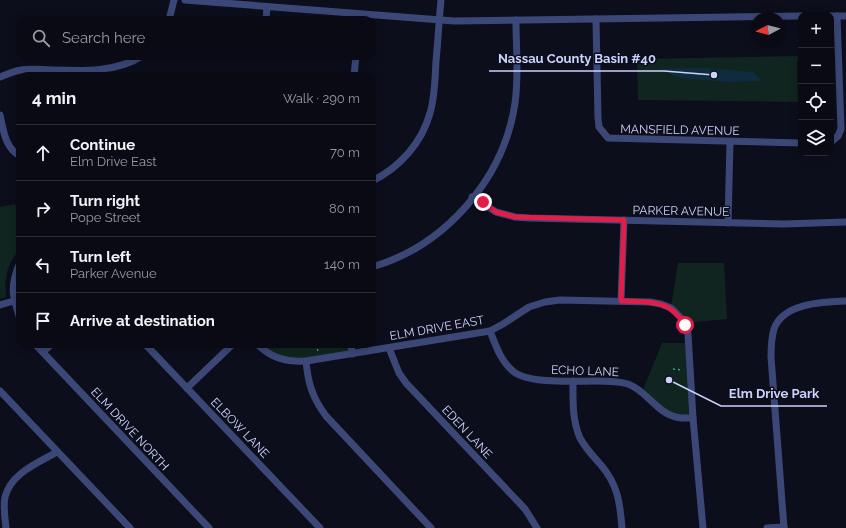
<!DOCTYPE html>
<meta charset="utf-8">
<style>
:root{--surface:#0a0a15;--page:#13131e;--text:#f1f3f6;--muted:#999aa0;--line:#2a2b34}
body{margin:0;font-family:Raleway,sans-serif;background:var(--page);color:var(--text)}
.controls{position:absolute;right:12px;top:12px;display:grid;overflow:hidden;border-radius:8px;box-shadow:0 2px 10px #0003}
.controls button{width:36px;height:36px;display:grid;place-items:center;padding:0;border:0;border-bottom:1px solid var(--line);background:var(--surface);color:var(--text);font:20px sans-serif}
.compass{position:absolute;left:750px;top:12px;width:36px;height:36px;border-radius:50%;background:var(--surface);box-shadow:0 2px 10px #0003;rotate:263deg}
.stop{position:absolute;width:12px;height:12px;margin:-9px;border:3px solid #e11d48;border-radius:50%;background:#fff}
.stop.end{background:#e11d48;border-color:#fff;box-shadow:0 1px 4px #0008}
.list{margin:0;padding:0;list-style:none}
h2{display:flex;justify-content:space-between;align-items:center;height:52px;margin:0;padding:0 16px;font-size:17px}
h2 small{font-size:13px;font-weight:400;color:var(--muted)}
.list li{display:grid;grid-template-columns:26px 1fr auto;gap:12px;align-items:center;box-sizing:border-box;height:56px;padding:0 16px;border-top:1px solid var(--line)}
.list b{display:block;font-size:15px;white-space:nowrap}
.list p{margin:0;font-size:13px;white-space:nowrap;color:var(--muted)}
.list em{font-size:13px;font-style:normal;color:var(--muted)}
.icon{flex:none;width:22px;height:22px;fill:none;stroke:currentColor;stroke-width:2;stroke-linecap:round;stroke-linejoin:round}
.map{position:relative;flex:none;width:846px;height:528px;overflow:hidden}
.search{position:absolute;background:var(--surface);box-shadow:0 2px 10px #0003;left:16px;top:16px;width:360px;height:44px;display:flex;align-items:center;gap:10px;box-sizing:border-box;padding:0 14px;border-radius:12px;color:var(--muted);font-size:15px}
.panel{position:absolute;background:var(--surface);box-shadow:0 2px 10px #0003;left:16px;top:72px;width:360px;height:276px;border-radius:12px}
.map>svg:first-child{display:block}
</style>
<div class="map">
<svg width="846" height="528" viewBox="0 0 846 528">
<rect width="100%" height="100%" fill="#0d0e1c"/>
<g fill="#10251f">
<polygon points="801,56 801,61 797,61 798,102 638,100 637,59"/>
<path d="M15 204 20 220V249C7 263 4 279 6 297L0 299V207Z"/>
<polygon points="678,263 724,263 727,319 685,323 671,307"/>
<polygon points="662,343 688,343 693,417 678,418 663,409 643,390"/>
<polygon points="259,344 349,344 351,353 306,359 283,359"/>
</g>
<polygon fill="#0f2c3e" points="705,68 753,72 762,81 731,82 681,78 659,69"/>
<g fill="none" stroke-linecap="round" stroke-linejoin="round">
<g stroke="#36a582" stroke-width="1.5" stroke-dasharray="2 3" stroke-linecap="butt">
<polyline points="317,344 318,353"/>
<polyline points="673,369 683,370"/>
</g>
<g stroke="#3b4877" stroke-width="7">
<polyline points="185,0 454,21 801,16"/>
<polyline points="831,16 846,16"/>
<polyline points="596,19 598,118 599,127 608,138 801,143"/>
<polyline points="169,20 174,0"/>
<polyline points="266,20 267,7"/>
<polyline points="354,76 356,56"/>
<path d="M0 77C7 74 14 71 21 70 32 68 44 70 55 70 84 71 117 72 142 56"/>
<path d="M0 115C3 129 5 148 20 156"/>
<polyline points="831,142 838,136 841,129 837,16"/>
<path d="M372 181C399 168 422 143 430 113 435 97 435 78 436 61 438 41 439 20 441 0"/>
<polyline points="472,197 496,212 515,217 529,218 784,224 846,222"/>
<polyline points="728,223 730,142"/>
<path d="M20 262C10 286 12 295 20 319"/>
<path d="M372 267C445 246 504 179 515 103 519 76 516 48 516 20"/>
<polyline points="621,301 624,220"/>
<polyline points="0,305 14,301"/>
<path d="M490 331C496 346 501 362 514 372 530 384 575 381 595 381 606 381 618 381 628 384 648 391 658 416 681 418 685 418 689 418 693 418"/>
<polyline points="35,344 209,528"/>
<polyline points="145,344 320,528"/>
<path d="M257 344C271 358 286 362 306 361L490 331 503 324 529 307 545 302 560 300 650 302 661 304 671 308 682 319 688 334 693 418 703 528"/>
<polyline points="351,344 352,354"/>
<polyline points="389,348 399,373 406,383 525,509 537,528"/>
<polyline points="43,352 52,344"/>
<path d="M306 361C308 383 312 397 326 416L431 528"/>
<path d="M573 381C573 400 572 420 580 438 586 449 593 456 601 465 618 485 620 503 622 528"/>
<polyline points="187,388 233,344"/>
<polyline points="0,391 130,528"/>
<path d="M6 528C5 518 3 507 5 497 11 473 38 463 57 452"/>
<polyline points="767,528 784,527"/>
<path d="M784 528 771 357C771 348 771 339 774 329 783 303 823 302 846 301"/>
</g>
</g>
<g fill="none" stroke-linecap="round" stroke-linejoin="round">
<path stroke="#e11d48" stroke-width="5" d="M483 202 496 212 515 217 624 220 621 301C648 302 670 299 685 325"/>
</g>
<g text-anchor="middle" dominant-baseline="central" stroke-width="3" stroke-linejoin="round" paint-order="stroke">
<g font-size="12" fill="#ccd2fb" stroke="#0d0e1c">
<text transform="translate(680 130) rotate(1)">MANSFIELD AVENUE</text>
<text transform="translate(681 211) rotate(1)">PARKER AVENUE</text>
<text transform="translate(437 328) rotate(-10)">ELM DRIVE EAST</text>
<text transform="translate(585 371) rotate(2)">ECHO LANE</text>
<text transform="translate(240 428) rotate(46)">ELBOW LANE</text>
<text transform="translate(130 429) rotate(47)">ELM DRIVE NORTH</text>
<text transform="translate(467 432) rotate(47)">EDEN LANE</text>
</g>
</g>
<path fill="none" stroke="#ccd2fb" stroke-width="1.5" d="M714 75L664 71H489M669 380L721 406H827"/>
<g fill="#ccd2fb" stroke="#0d0e1c" stroke-width="1.5">
<circle cx="714" cy="75" r="4"/>
<circle cx="669" cy="380" r="4"/>
</g>
<g font-size="13" text-anchor="middle" font-weight="bold" fill="#ccd2fb" stroke="#0d0e1c" stroke-width="3" stroke-linejoin="round" paint-order="stroke">
<text x="577" y="63">Nassau County Basin #40</text>
<text x="774" y="398">Elm Drive Park</text>
</g>
</svg>
<div class="controls">
<button>+</button>
<button>−</button>
<button><svg class="icon" aria-label="locate" viewBox="0 0 24 24"><circle cx="12" cy="12" r="6"/><path d="M12 2v4M12 18v4M2 12h4M18 12h4"/></svg></button>
<button><svg class="icon" aria-label="layers" viewBox="0 0 24 24"><path d="M12 4l9 5-9 5-9-5zM3 14l9 5 9-5"/></svg></button>
</div>
<svg class="compass" viewBox="-18 -18 36 36"><path d="M0-13l5 13h-10z" fill="#e53935"/><path d="M0 13l5-13h-10z" fill="#999aa0"/></svg>
<div class="stop" style="left:685px;top:325px"></div>
<div class="stop end" style="left:483px;top:202px"></div>
<div class="search"><svg class="icon" aria-label="search" viewBox="0 0 24 24"><circle cx="10" cy="10" r="6"/><path d="M15 15l6 6"/></svg>Search here</div>
<section class="panel">
<h2>4 min<small>Walk · 290 m</small></h2>
<ul class="list">
<li><svg class="icon" aria-label="ahead" viewBox="0 0 24 24"><path d="M12 20V5M6 11l6-6 6 6"/></svg><div><b>Continue</b><p>Elm Drive East</p></div><em>70 m</em></li>
<li><svg class="icon" aria-label="right" viewBox="0 0 24 24"><path d="M7 20v-9h11M14 6l5 5-5 5"/></svg><div><b>Turn right</b><p>Pope Street</p></div><em>80 m</em></li>
<li><svg class="icon" aria-label="left" viewBox="0 0 24 24"><path d="M17 20v-9H6M10 6l-5 5 5 5"/></svg><div><b>Turn left</b><p>Parker Avenue</p></div><em>140 m</em></li>
<li><svg class="icon" aria-label="arrive" viewBox="0 0 24 24"><path d="M6 21V4h12l-3 4 3 4H6"/></svg><div><b>Arrive at destination</b></div></li>
</ul>
</section>
</div>
